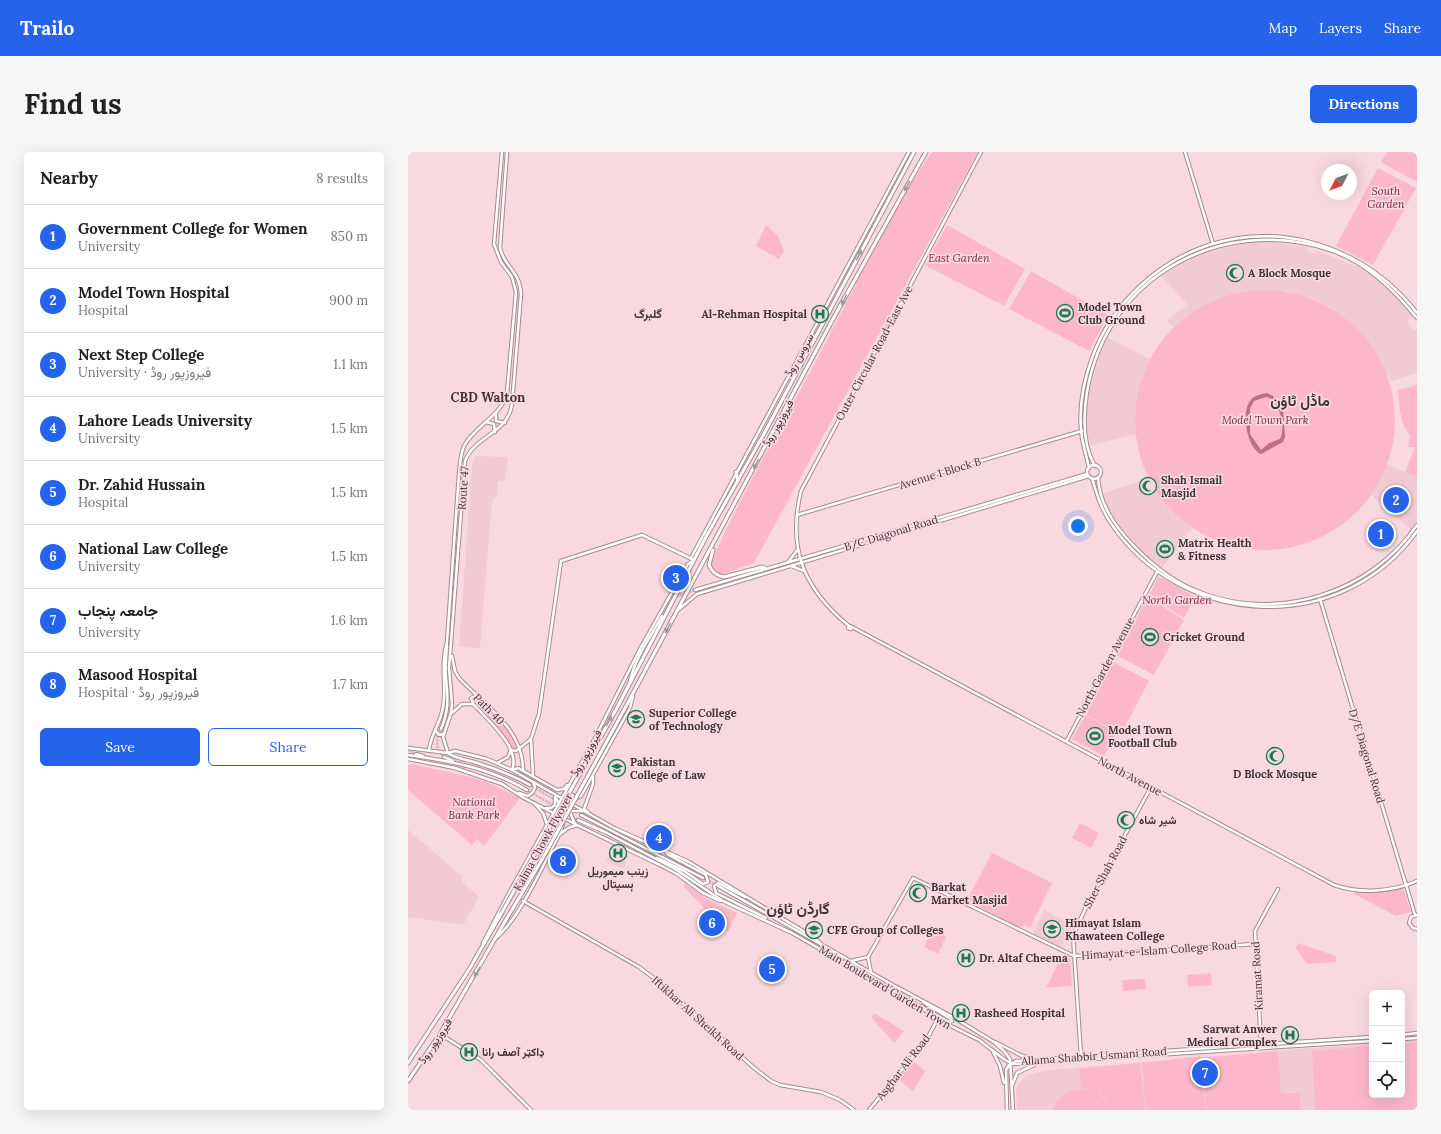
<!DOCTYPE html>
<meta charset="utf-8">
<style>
:root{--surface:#fff;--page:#f6f6f6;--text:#222;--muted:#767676;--line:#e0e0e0;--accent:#2563eb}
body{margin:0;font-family:Lora,Vazirmatn,serif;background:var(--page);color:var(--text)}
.controls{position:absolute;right:12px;bottom:12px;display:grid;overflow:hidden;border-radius:6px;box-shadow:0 4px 16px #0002}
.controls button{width:36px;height:36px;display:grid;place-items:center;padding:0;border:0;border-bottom:1px solid var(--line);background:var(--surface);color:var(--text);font:20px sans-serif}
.compass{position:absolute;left:913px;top:12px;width:36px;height:36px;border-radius:50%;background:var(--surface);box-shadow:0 4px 16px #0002;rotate:228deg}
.you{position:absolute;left:670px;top:374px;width:14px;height:14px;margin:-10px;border:3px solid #fff;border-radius:50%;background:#1a73e8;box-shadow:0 0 0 6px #1a73e833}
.badge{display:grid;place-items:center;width:26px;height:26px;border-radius:50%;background:var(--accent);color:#fff;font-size:13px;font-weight:700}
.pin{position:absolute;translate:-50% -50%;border:2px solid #fff;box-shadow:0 1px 4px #0006}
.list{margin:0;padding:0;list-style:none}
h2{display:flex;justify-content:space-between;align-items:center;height:52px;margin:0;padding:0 16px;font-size:17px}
h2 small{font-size:13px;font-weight:400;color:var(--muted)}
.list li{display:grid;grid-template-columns:26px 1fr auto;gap:12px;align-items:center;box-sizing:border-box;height:64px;padding:0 16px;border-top:1px solid var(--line)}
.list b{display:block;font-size:15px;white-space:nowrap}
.list p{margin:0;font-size:13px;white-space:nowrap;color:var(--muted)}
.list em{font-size:13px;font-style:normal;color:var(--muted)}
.actions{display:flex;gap:8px;padding:12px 16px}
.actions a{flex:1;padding:9px 0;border:1px solid var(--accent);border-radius:6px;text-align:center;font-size:14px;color:var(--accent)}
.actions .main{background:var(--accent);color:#fff}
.icon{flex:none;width:22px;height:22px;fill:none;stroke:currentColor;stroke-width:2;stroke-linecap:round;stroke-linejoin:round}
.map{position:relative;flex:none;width:1009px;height:958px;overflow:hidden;border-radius:6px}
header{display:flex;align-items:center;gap:24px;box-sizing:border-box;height:56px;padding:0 20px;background:var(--accent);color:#fff}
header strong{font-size:19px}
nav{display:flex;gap:22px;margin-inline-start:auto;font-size:14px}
.intro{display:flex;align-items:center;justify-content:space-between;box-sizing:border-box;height:96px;padding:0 24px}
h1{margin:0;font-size:28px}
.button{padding:10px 18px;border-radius:6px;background:var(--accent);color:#fff;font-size:14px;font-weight:700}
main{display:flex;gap:24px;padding:0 24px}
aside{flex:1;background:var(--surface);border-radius:6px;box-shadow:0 4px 16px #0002}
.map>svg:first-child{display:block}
</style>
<header>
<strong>Trailo</strong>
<nav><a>Map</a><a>Layers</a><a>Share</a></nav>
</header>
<div class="intro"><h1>Find us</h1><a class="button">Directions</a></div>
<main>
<aside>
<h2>Nearby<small>8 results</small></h2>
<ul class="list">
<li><span class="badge">1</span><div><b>Government College for Women</b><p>University</p></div><em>850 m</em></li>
<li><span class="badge">2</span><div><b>Model Town Hospital</b><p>Hospital</p></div><em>900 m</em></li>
<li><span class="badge">3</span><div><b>Next Step College</b><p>University · فیروزپور روڈ</p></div><em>1.1 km</em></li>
<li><span class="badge">4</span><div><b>Lahore Leads University</b><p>University</p></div><em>1.5 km</em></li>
<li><span class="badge">5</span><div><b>Dr. Zahid Hussain</b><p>Hospital</p></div><em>1.5 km</em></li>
<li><span class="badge">6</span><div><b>National Law College</b><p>University</p></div><em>1.5 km</em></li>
<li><span class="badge">7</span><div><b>جامعہ پنجاب</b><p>University</p></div><em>1.6 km</em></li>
<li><span class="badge">8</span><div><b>Masood Hospital</b><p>Hospital · فیروزپور روڈ</p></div><em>1.7 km</em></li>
</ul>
<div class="actions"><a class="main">Save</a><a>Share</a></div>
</aside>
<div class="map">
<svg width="1009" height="958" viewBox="0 0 1009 958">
<rect width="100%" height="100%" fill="#f9d9e0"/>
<g fill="#f2cad3">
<polygon points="853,89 899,95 900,100 907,102 909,98 958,119 978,134 1005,164 999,170 1005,179 1009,177 1009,221 983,229 958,187 942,169 922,155 904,146 878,139 833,141 815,145 797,153 766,175 759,168 780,153 753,124 776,109 816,94"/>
<polygon points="698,185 742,207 734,224 727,262 728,282 680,294 678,278 679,246 693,195"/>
<polygon points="67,304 100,305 97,329 90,329 89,344 84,348 72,496 51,495 64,313"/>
<polygon points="979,312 1009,325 1009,368 1003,378 963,343"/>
<polygon points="741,326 747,336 772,366 784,376 754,416 737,402 710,372 700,357 693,342"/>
<polygon points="0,678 55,725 53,729 71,745 55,773 0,765"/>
<polygon points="205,696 221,704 215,717 198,708"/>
<polygon points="149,699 167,709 161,720 143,709"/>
<polygon points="636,758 664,773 652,795 625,782"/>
<polygon points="1009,888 1009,958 609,958 608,936 612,930 619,923 642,918 964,891 964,943 994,943 994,889"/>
</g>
<g fill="#fcb8ca">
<path d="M524 0H570L346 411 315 422H309L303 413 306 404C339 330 381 261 418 190 452 126 482 59 524 0Z"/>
<polygon points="979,0 1009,0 1009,30 973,10"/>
<polygon points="970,16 1008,36 965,113 928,94"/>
<polygon points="358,73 370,84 376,99 371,107 348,94"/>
<polygon points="539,73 617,117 596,154 517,113"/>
<polygon points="623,119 700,163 681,199 601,157"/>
<circle cx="857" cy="268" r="130"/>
<path d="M1009 233V325L997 320 1007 295H1000L1002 283C991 271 992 254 990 238Z"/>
<polygon points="750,425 756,427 787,445 776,466 741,444"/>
<polygon points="740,445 776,468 746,523 708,503"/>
<polygon points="705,510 741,529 713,582 678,563"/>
<polygon points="68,544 98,573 111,596 109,599 103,598 93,582 65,552 63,546"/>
<polygon points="677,563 709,581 696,604 664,587"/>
<polygon points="4,612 62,625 79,630 112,646 76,694 69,687 64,693 0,638 0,613"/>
<polygon points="672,671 691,681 683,696 664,686"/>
<polygon points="584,701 644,731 622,776 615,773 613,776 559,748"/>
<polygon points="277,731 297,746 329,761 320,779 317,778 276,735"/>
<polygon points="995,736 1003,760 988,764 946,742 947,740 969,740"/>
<polygon points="524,778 538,785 530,802 516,795"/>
<polygon points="890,791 928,804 928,810 899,812 888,796"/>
<polygon points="654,803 662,806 664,834 638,836"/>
<polygon points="803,821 804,833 780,835 779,823"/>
<polygon points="737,827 738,837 715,839 714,828"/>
<polygon points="467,862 496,879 486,891 463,865"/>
<polygon points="1009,891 1009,958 907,958 904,899 964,894 964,943 994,943 994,892"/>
<polygon points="870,899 873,941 892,941 892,958 799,958 793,906"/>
<polygon points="792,904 798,958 738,958 734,911"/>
<polygon points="504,908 517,919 505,939 489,926"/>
<polygon points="732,911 737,958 705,958 697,945 673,935 671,917"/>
<path d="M671 937C685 939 699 944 704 958H645C649 946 658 940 671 937Z"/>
</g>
<path fill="#bd7085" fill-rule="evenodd" d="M859 241 865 244 875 256 877 285 875 290 853 302C839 296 833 261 842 249 845 244 853 242 859 241ZM858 245C872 247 878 276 872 287L861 291 853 298 842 282V257L846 249Z"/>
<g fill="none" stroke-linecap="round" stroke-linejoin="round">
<g stroke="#d4b8be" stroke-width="2.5" stroke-dasharray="2.5 1" stroke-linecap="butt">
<polyline points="254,464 265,446 287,438"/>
<path d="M33 577C28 587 27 597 36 605"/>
<polyline points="0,598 8,602"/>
<polyline points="122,633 159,655"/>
<polyline points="119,638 170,668"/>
<polyline points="295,726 309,733"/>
</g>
<g stroke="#a68990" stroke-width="4.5">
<g id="secondary">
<path d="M99 0 92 96C96 115 112 119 113 142L104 252C100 282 67 283 57 309L41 516 44 552 43 561 35 585 40 601C48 607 57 607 66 610 86 616 104 623 122 633"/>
<polyline points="777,0 805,92"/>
<polyline points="88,262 88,269 97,271"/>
<polyline points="78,270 86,272 87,280"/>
<circle cx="686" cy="320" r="7"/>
<path d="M687 314C674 292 675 265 679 240 698 125 813 62 922 98 958 110 985 137 1009 166"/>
<path d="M681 316C679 306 676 296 674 286 670 260 675 231 684 206 694 178 711 154 732 134 816 56 940 73 1009 161"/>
<path d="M690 325C691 352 707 374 725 393 745 414 766 431 794 441 870 470 963 441 1009 373"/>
<path d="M684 326C689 343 694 359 704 373 777 478 934 484 1009 379"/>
<polyline points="389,363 674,279"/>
<polyline points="283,406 501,0"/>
<polyline points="381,409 390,397"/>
<polyline points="383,414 396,419"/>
<polyline points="287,438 679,322"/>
<polyline points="912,447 1007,763"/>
<polyline points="270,458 289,442 681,324"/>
<path d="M441 474C396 437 379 397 393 339L573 0"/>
<polygon points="442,474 444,475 443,477 440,476"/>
<path d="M444 475 926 733C952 742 985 740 1009 729"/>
<path d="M44 504 47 519 51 526C76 553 116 577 115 619"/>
<path d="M222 529C227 506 243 484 254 464"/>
<polyline points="65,552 63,546 68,544"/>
<path d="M44 561 54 552H65L69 556C82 570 113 597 104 618"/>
<path d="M33 577C41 559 40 545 38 526 37 515 38 505 39 494"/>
<polyline points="27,578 31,583 36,582"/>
<polyline points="658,590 749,420"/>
<polyline points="0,596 40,601 47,599 79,607 104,618 206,676 281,710 405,785 413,792"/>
<path d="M21 599C22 583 33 571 35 555 39 532 32 515 39 490L51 322C52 313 52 303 56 294 67 273 93 265 99 241L108 140 104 125 93 110 86 92 94 0"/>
<polyline points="8,602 15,604"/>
<path d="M0 603C42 609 82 616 119 638"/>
<polyline points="36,605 45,609"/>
<polyline points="0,607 47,616 94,632 116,646 169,673 252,713 269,722 295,741 312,749"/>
<polyline points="89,611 100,605 103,598 108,599 123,587"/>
<polyline points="105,618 110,616 149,638 156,637 159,633"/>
<polyline points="162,633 161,641 169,646 173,644 222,556 225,544"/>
<polyline points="159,639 157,649 167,672"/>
<polyline points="111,641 120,644 125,640 127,635 125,630"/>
<path d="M147 645C156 657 158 667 152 681"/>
<polyline points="126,651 135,661 139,672"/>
<polyline points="138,656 143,656 147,653 147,646"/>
<polyline points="162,659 175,659"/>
<polyline points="180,660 176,657 185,632 185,625"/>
<polyline points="173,663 295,726"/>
<polyline points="170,668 199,681 267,717 315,749 384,781 501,848 539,872 571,888 597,908 605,912 964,889"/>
<polyline points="249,706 276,719 295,732 300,730 298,723 259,702"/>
<polyline points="310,734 485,833 543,864 586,890 596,899 602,907 605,958"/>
<polyline points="337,745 310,731 306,734 308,741 358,766"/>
<polyline points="115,749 231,815 251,830 345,915 363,929 372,933 413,940 432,948 446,958"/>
<polyline points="1009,763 1003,765 1001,771 1005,776 1009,777"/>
<path d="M88 786C112 766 136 711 151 683L160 676 169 673"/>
<polyline points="75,791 100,743 184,592 233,495 280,412 286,408 234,383 153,409 131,562 123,587 125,624"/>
<polyline points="443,809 460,805"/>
<polyline points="463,821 460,805 505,726 666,804 847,792"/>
<polyline points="512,854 541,870 544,869 543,867 515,850"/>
<polyline points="32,882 73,908 123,958"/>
<polyline points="994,883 1009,881"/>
<polyline points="994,887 1009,886"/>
<polyline points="587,890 612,903 624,907"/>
<polyline points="853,892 847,779 870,737"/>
<polyline points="585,900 592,914 596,931"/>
<polyline points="673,904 665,783 681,749 743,635"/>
<polyline points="604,934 609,921 626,913"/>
<polyline points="461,958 519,887 528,870"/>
<polyline points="599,958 598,918 601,913 608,909 964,885"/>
</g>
</g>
<g stroke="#a68990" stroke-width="5">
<g id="primary">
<polyline points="328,320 330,329"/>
<path d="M305 398 301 413C304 420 308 424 316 425L354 415 357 416"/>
<polyline points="210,554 298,385 357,280 506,0"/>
<polyline points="216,558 425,167 518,0"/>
<polyline points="0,911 62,816 93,762"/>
<polyline points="0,929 32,882 99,766"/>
</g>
</g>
<use href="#secondary" stroke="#fff" stroke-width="2.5"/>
<use href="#primary" stroke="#fff" stroke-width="3"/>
<g stroke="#a68990" stroke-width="5" stroke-linecap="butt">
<g id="primary-bridge">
<polyline points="93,762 210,554"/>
<polyline points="99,766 135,706 216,558"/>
</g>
</g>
<use href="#primary-bridge" stroke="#fff" stroke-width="3"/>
</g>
<defs><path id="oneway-solid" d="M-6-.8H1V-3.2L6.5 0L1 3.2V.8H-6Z"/></defs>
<g fill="#a09a9b">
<use href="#oneway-solid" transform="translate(499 34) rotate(119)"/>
<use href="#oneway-solid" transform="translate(451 103) rotate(-62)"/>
<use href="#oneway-solid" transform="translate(436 148) rotate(118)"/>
<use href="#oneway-solid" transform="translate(348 312) rotate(118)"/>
<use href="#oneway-solid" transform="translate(260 476) rotate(118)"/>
<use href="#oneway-solid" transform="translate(201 569) rotate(-61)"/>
<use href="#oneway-solid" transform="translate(69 820) rotate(121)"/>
</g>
<defs>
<g id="mosque-ring" transform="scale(0.9)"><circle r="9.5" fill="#f9d9e0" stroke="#187b53" stroke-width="1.5"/><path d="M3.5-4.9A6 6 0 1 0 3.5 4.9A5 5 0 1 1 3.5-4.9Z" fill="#187b53"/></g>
<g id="stadium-ring" transform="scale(0.9)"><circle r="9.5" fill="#f9d9e0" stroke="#187b53" stroke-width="1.5"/><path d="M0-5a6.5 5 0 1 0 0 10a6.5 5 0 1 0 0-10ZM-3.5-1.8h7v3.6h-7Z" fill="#187b53"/></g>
<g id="hospital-ring" transform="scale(0.9)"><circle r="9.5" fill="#f9d9e0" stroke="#187b53" stroke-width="1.5"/><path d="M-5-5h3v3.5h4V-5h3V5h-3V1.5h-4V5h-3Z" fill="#187b53"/></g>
<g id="university-ring" transform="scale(0.9)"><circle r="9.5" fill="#f9d9e0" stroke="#187b53" stroke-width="1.5"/><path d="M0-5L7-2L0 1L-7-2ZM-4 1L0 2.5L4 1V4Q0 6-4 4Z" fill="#187b53"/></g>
</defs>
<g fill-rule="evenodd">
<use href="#mosque-ring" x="827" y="121"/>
<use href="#stadium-ring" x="657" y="161"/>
<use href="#hospital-ring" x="412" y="162"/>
<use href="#mosque-ring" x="740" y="334"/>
<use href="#stadium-ring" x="757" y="397"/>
<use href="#stadium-ring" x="742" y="485"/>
<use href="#university-ring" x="228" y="567"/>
<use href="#stadium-ring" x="687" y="584"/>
<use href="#mosque-ring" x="867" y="604"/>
<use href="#university-ring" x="209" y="616"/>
<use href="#mosque-ring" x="718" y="668"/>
<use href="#hospital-ring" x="210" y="701"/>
<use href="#mosque-ring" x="510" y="741"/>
<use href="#university-ring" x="644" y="777"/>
<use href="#university-ring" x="406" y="778"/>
<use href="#hospital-ring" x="558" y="806"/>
<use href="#hospital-ring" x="553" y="861"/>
<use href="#hospital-ring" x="882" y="883"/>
<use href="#hospital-ring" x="61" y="900"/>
</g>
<g text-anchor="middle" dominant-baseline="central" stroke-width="3.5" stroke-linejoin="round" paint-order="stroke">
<g font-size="11" font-style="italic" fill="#812346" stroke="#f9d9e0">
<text x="978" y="39">South<tspan x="978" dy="13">Garden</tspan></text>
<text x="551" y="106">East Garden</text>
<text x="857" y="268">Model Town Park</text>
<text x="769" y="448">North Garden</text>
<text x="66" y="650">National<tspan x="66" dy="13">Bank Park</tspan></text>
</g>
<g font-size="11" font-weight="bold" fill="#403437" stroke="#f9d9e0" text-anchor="start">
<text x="840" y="121">A Block Mosque</text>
<text x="670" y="155">Model Town<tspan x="670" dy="13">Club Ground</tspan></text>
<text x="399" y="162" text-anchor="end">Al-Rehman Hospital</text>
<text x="753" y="328">Shah Ismail<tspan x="753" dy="13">Masjid</tspan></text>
<text x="770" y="391">Matrix Health<tspan x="770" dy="13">&amp; Fitness</tspan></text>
<text x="755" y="485">Cricket Ground</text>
<text x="241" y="561">Superior College<tspan x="241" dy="13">of Technology</tspan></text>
<text x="700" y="578">Model Town<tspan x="700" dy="13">Football Club</tspan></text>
<text x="222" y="610">Pakistan<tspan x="222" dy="13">College of Law</tspan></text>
<text x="867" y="622" text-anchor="middle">D Block Mosque</text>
<text x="731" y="668">شیر شاہ</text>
<text x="210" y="719" text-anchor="middle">زینب میموریل<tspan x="210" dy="13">ہسپتال</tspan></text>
<text x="523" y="735">Barkat<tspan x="523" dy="13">Market Masjid</tspan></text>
<text x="657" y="771">Himayat Islam<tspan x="657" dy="13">Khawateen College</tspan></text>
<text x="419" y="778">CFE Group of Colleges</text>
<text x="571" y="806">Dr. Altaf Cheema</text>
<text x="566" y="861">Rasheed Hospital</text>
<text x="869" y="877" text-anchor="end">Sarwat Anwer<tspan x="869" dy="13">Medical Complex</tspan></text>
<text x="74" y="900">ډاکټر آصف رانا</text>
</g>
<g font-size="11" fill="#403437" stroke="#f9d9e0">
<text transform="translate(466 201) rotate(-62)">Outer Circular Road-East Ave</text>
<text transform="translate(391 203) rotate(-61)">سروس روڈ</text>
<text transform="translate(370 271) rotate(-61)">فیروزپور روڈ</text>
<text transform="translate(532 321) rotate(-17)">Avenue 1 Block B</text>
<text transform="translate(55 336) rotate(-86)">Route 47</text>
<text transform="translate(483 381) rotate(-17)">B/C Diagonal Road</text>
<text transform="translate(697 515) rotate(-62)">North Garden Avenue</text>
<text transform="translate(81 557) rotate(45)">Path 40</text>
<text transform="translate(178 601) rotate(-61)">فیروزپور روڈ</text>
<text transform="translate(959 604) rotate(73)">D/E Diagonal Road</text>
<text transform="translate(722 624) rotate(28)">North Avenue</text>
<text transform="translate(135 690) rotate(-61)">Kalma Chowk Flyover</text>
<text transform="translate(697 720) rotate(-62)">Sher Shah Road</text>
<text transform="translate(751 798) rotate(-4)">Himayat-e-Islam College Road</text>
<text transform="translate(849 824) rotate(-93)">Kiramat Road</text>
<text transform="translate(477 835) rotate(31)">Main Boulevard Garden Town</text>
<text transform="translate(290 866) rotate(42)">Iftikhar Ali Sheikh Road</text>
<text transform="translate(27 889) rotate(-57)">فیروزپور روڈ</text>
<text transform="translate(686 904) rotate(-4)">Allama Shabbir Usmani Road</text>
<text transform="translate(495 915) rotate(-52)">Asghar Ali Road</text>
</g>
<g font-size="12" font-weight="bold" fill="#403437" stroke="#f9d9e0">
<text x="240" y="161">گلبرگ</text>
</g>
<g font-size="13" font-weight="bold" fill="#403437" stroke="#f9d9e0">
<text x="80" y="245">CBD Walton</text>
</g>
<g font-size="15" font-weight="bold" fill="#403437" stroke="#f9d9e0">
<text x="892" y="248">ماڈل ٹاؤن</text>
<text x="390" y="756">گارڈن ٹاؤن</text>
</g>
</g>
</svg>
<div class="controls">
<button>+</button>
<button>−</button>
<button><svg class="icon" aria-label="locate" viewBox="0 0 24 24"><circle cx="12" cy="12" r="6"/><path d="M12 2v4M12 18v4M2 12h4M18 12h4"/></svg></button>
</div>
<svg class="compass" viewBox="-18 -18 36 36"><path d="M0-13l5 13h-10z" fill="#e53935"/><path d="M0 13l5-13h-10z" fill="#767676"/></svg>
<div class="you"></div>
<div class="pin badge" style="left:973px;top:382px">1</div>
<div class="pin badge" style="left:988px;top:348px">2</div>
<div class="pin badge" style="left:268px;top:426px">3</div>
<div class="pin badge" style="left:251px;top:686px">4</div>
<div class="pin badge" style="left:364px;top:817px">5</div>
<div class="pin badge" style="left:304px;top:771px">6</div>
<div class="pin badge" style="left:797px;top:921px">7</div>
<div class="pin badge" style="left:155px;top:709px">8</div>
</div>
</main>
